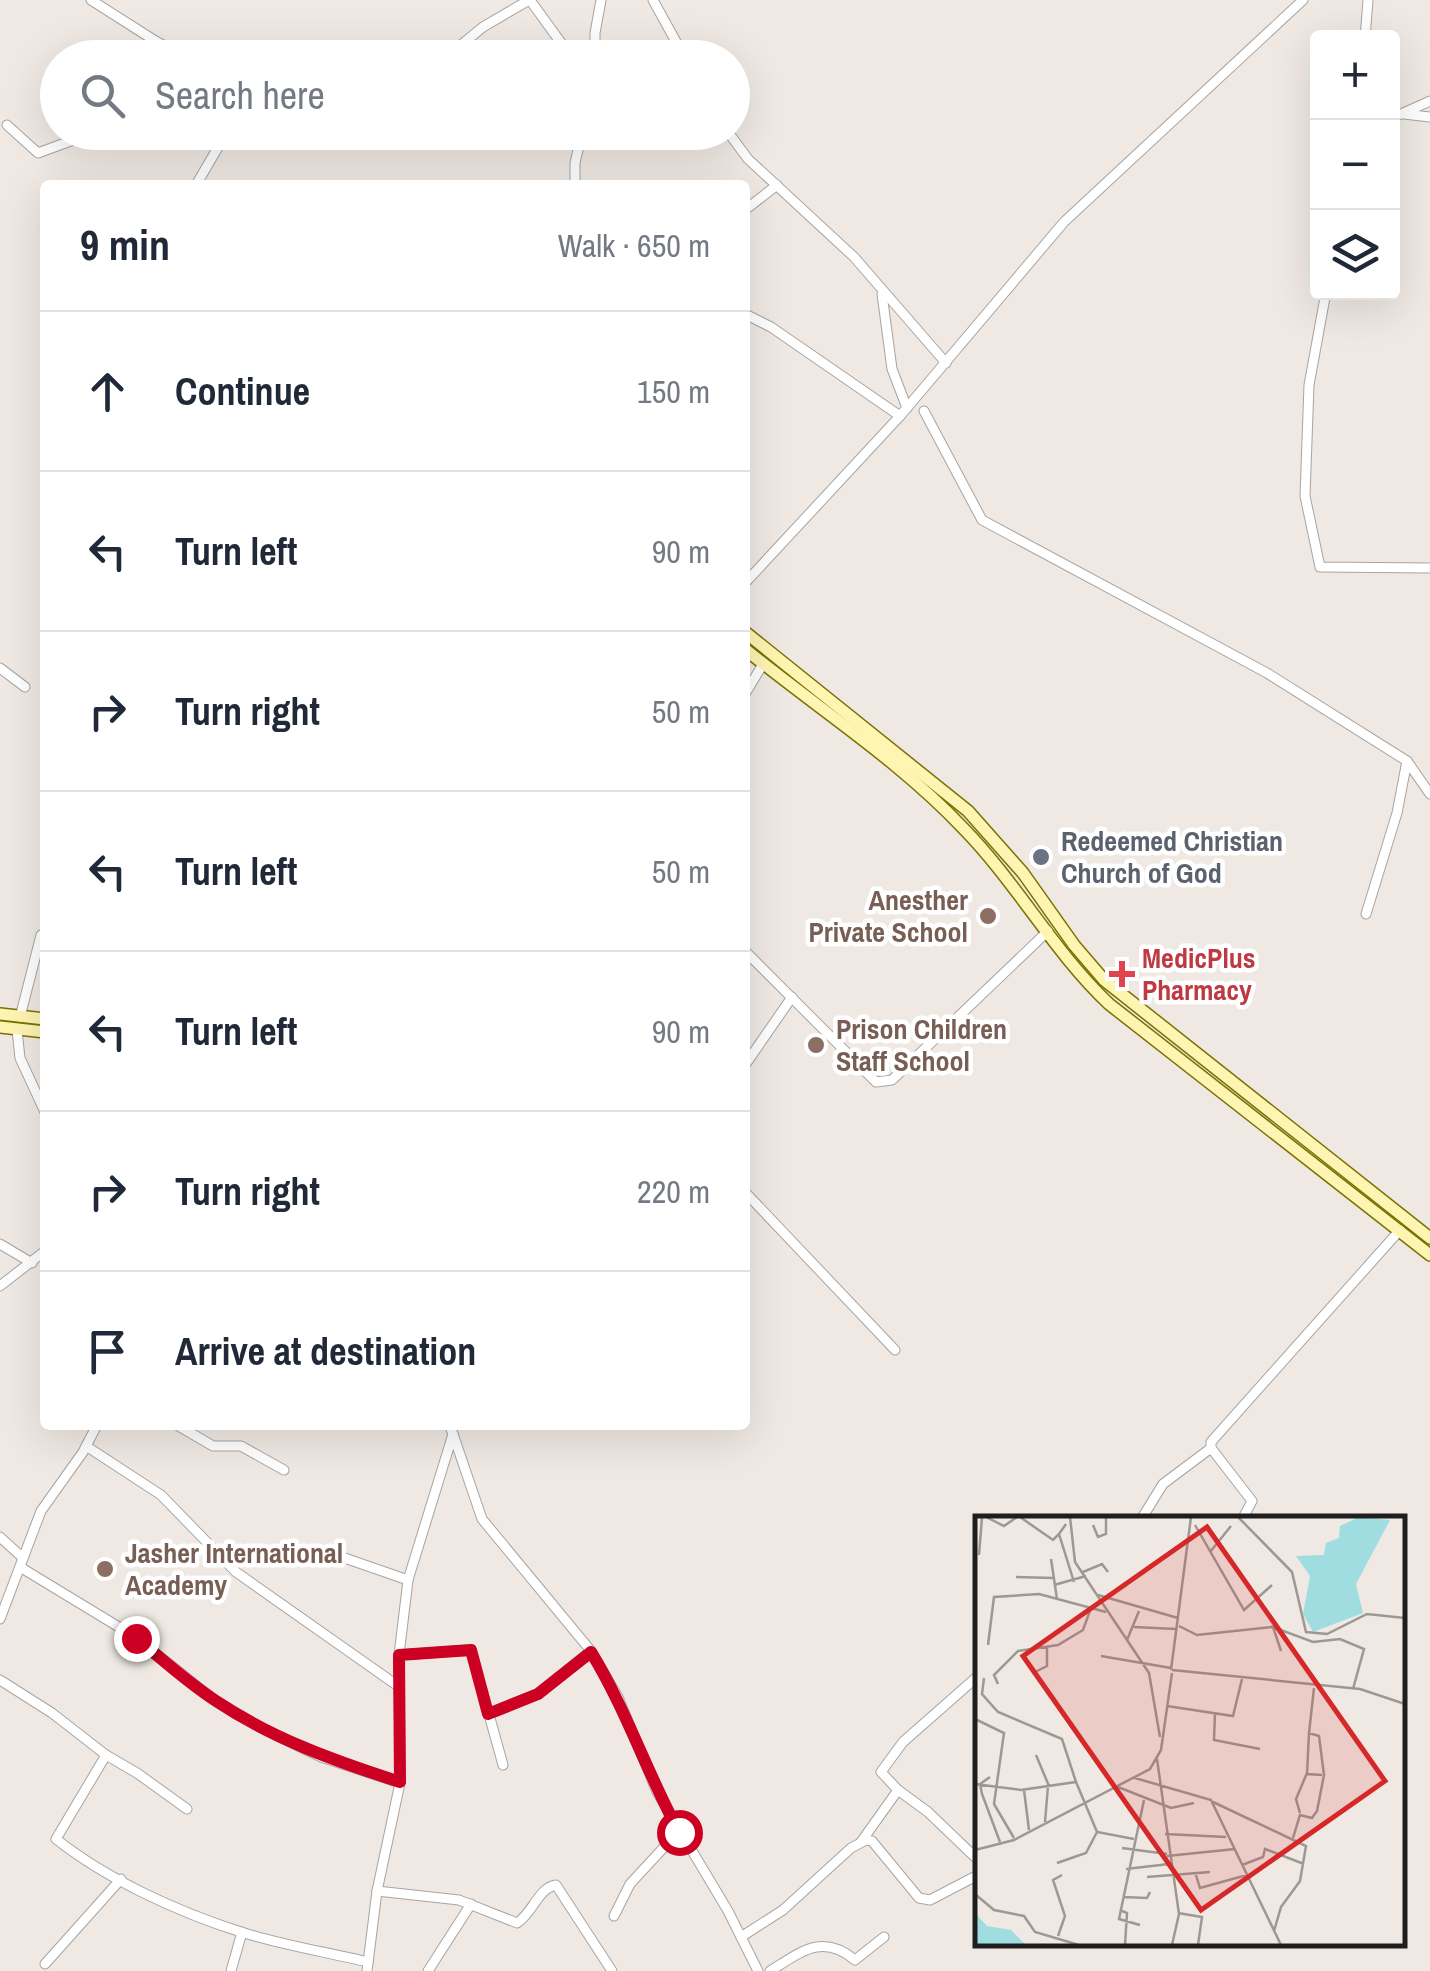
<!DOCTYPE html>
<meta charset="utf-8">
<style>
:root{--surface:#fff;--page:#f2f2f3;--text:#1f2937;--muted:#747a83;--line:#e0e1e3}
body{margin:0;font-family:"Archivo Narrow",sans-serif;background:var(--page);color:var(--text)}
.controls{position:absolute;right:30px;top:30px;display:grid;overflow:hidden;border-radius:10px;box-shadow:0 10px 40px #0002}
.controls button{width:90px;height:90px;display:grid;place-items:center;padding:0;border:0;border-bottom:2px solid var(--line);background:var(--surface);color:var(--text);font:50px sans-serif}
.stop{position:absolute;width:30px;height:30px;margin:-22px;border:8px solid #cb0022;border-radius:50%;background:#fff}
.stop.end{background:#cb0022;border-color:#fff;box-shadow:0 2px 10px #0008}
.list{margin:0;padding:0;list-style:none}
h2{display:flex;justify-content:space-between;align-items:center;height:130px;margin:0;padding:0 40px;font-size:42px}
h2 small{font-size:32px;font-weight:400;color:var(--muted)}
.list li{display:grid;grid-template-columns:65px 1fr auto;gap:30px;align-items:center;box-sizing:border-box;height:160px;padding:0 40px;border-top:2px solid var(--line)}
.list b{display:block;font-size:38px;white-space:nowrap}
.list em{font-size:32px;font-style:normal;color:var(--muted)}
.icon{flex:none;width:55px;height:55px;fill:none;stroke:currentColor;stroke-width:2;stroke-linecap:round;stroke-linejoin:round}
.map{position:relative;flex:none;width:1430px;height:1971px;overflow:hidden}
.search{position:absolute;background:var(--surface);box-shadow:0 10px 40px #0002;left:40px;top:40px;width:710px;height:110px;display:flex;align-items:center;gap:25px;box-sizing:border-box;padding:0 35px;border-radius:55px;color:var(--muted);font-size:38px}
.panel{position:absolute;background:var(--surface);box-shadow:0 10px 40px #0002;left:40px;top:180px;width:710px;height:1250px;border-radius:10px}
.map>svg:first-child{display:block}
</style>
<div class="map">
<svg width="1430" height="1971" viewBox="0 0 1430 1971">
<rect width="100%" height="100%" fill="#f0e9e3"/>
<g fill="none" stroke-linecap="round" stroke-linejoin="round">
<g stroke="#a5a5a5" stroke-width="11">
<g id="street">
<polyline points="91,0 157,42 190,58"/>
<polyline points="530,0 572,58"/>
<polyline points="653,0 685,58"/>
<polyline points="1365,38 1368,0"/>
<polyline points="146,58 157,42"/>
<polyline points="445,58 483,27 529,0"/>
<polyline points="595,58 595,33 601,0"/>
<polyline points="1404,114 1430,117"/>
<polyline points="1392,118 1430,101"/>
<polyline points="7,125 38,153 95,132"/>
<polyline points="728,132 748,159 854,257 946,363"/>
<polyline points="196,185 227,132"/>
<polyline points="575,185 575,163 582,132"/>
<polyline points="745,210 777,185"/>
<polyline points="1326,292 1309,385 1305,496 1320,567 1430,568"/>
<polyline points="882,294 892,369 907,408"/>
<polyline points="745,314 771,327 900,416"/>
<polyline points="924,411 982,520 1267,673 1407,761"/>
<polyline points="745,583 900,416 1064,222 1303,0"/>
<polyline points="0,668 25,687"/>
<polyline points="745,694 763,664"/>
<polyline points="1366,914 1397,813 1407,761 1430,794"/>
<polyline points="745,951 876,1082 892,1080 1048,931"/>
<polyline points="20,1017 41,935"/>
<polyline points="17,1030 20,1058 45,1112"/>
<polyline points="745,1065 792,997"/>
<polyline points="745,1192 895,1350"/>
<polyline points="0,1244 32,1263"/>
<polyline points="0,1286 45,1251"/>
<polyline points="177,1425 213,1446 241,1446 284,1470"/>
<polyline points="453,1434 482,1519 591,1651 618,1697 657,1792 728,1911 758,1971"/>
<polyline points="86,1446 161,1495 236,1572 398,1686"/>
<polyline points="1142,1518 1163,1484 1211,1448"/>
<polyline points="1243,1518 1252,1501 1211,1448 1211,1442 1400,1230"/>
<polyline points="0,1537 23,1558"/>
<polyline points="333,1554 408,1580"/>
<polyline points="20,1567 137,1638 213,1699 265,1730 321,1757 400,1783"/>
<polyline points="0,1619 41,1511 83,1452 97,1425"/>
<polyline points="399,1655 471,1650 503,1765"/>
<polyline points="0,1680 52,1713 106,1755 137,1773 187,1809"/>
<polyline points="489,1714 539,1693 591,1651"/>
<path d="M106 1755 56 1839C108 1880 178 1912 241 1932 282 1945 326 1952 368 1962"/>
<polyline points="898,1790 928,1812 978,1860"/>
<polyline points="861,1842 898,1790 881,1772 903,1742 978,1676"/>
<path d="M377 1891 459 1900 517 1923C533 1913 538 1888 556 1885L612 1971"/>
<polyline points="614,1916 630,1884 679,1831"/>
<polyline points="741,1937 783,1910 851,1848 866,1840 872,1841 919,1898 930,1900 978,1875"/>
<polyline points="45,1964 121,1879"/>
<polyline points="231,1971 242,1932"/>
<polyline points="367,1971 377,1891 400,1783 399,1655 408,1580 453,1434 449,1425"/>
<polyline points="428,1971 471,1904"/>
<path d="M770 1971C800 1953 822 1932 855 1960L884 1937"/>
</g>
</g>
<g stroke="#797200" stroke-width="14">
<g id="secondary">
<polyline points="745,632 968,811 1023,873 1074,945 1104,980 1430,1238"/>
<path d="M745 649C817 708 899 760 963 828 1017 883 1053 951 1109 1004L1430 1255"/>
<polyline points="0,1014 45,1019"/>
<polyline points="0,1027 45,1032"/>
</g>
</g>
<use href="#street" stroke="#fff" stroke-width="9"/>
<use href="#secondary" stroke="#fef5b2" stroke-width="11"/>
</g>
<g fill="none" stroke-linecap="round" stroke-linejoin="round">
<path stroke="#cb0022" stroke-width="12" d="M136 1638C162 1659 188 1683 216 1701 273 1739 335 1761 400 1782L399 1655 471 1650 488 1714 538 1694 591 1652C626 1709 647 1773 679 1832"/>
</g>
<circle fill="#6b7280" stroke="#fff" stroke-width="4" cx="1041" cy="857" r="10"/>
<g fill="#8d6e63" stroke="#fff" stroke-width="4">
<circle cx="988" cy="916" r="10"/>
<circle cx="816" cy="1045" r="10"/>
<circle cx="105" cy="1569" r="10"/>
</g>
<path fill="#e0444e" stroke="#fff" stroke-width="4" d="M1117 959h10v10h10v10h-10v10h-10v-10h-10v-10h10z"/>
<g text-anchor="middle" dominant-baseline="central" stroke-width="9" stroke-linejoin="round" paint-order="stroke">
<g font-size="28" font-weight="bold" fill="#5b616d" stroke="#fff" text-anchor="start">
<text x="1061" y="841">Redeemed Christian<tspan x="1061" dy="32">Church of God</tspan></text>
</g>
<g font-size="28" font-weight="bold" fill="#785e54" stroke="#fff" text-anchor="start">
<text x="968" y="900" text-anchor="end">Anesther<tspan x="968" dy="32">Private School</tspan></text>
<text x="836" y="1029">Prison Children<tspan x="836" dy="32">Staff School</tspan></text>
<text x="125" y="1553">Jasher International<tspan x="125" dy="32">Academy</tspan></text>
</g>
<g font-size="28" font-weight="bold" fill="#be3a42" stroke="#fff" text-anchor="start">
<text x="1142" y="958">MedicPlus<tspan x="1142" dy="32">Pharmacy</tspan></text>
</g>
</g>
<g transform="translate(975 1516)">
<rect width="430" height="430" fill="#f0e9e3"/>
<path d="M384 1 415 4 381 68 388 97 338 116 328 98 335 60 321 40 349 39 351 27 364 22 365 10ZM0 397 12 410 36 414 51 429H0Z" fill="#a0dde0"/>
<path fill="none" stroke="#9c9894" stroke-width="2.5" d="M11 1 29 10 42 1M45 1 78 24 84 18M95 1 100 46 174 157 185 221M263 1 317 56 331 116 352 118 392 98 430 102M91 8 84 18 99 66M118 9 123 21 131 18V1M220 9 269 94 297 69M235 36 256 10M4 39 7 1M76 43 82 83M108 56 127 48 133 56M41 61 78 62M79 69 111 60M123 79 203 102M204 110 222 119 298 111M159 111 201 113M152 124 164 95M13 129 19 81 64 78 131 96M306 135 298 111 338 126 365 123 389 133 378 173M126 140 196 152M196 154 216 1M197 154 385 173 430 188M60 156 72 150V131M9 162 7 178 23 196 87 223 101 266M23 168 19 159 43 135 83 129 108 114 116 92M192 190 258 200 267 163M240 197 239 224 285 233M0 203 29 217 19 288 39 322M334 217 332 258 347 259M61 239 74 270M182 243 204 398 197 429M15 261 5 268 7 278 25 326M160 262 236 284 306 429M0 268 46 274 101 266 122 316 159 323M143 271 196 292 219 287M49 274 54 314M238 286 331 330 325 365 306 391 299 415M325 297 321 283 332 257M70 306 73 270M190 318 251 321M318 322 325 299 337 302 342 295 349 259 344 220 334 217 339 172M147 332 192 338M0 334 39 324 175 253 186 234 197 157M192 340 260 333M82 347 111 337 122 316M267 349 288 341 290 333 329 348M151 353 194 348M220 356 225 372 272 359M172 361 235 356M0 378 19 394 49 400 60 416 104 429M148 381 172 382 175 376M145 394 152 397 150 429M203 397 227 401 223 429M165 409 144 403 169 284M83 420 90 400 78 364 87 359"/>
<path fill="#d62828" fill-opacity="0.15" stroke="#d62828" stroke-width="5" d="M232 11 410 265 226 394 48 140Z"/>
<rect width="430" height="430" fill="none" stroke="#1e1e1e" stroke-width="5"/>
</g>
</svg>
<div class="controls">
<button>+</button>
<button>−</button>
<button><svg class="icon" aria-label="layers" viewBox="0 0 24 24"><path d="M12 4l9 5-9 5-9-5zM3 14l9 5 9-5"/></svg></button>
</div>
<div class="stop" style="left:679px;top:1832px"></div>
<div class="stop end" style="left:136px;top:1638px"></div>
<div class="search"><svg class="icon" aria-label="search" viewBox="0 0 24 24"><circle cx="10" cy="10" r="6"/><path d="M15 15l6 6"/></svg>Search here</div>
<section class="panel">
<h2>9 min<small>Walk · 650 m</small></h2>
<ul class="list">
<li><svg class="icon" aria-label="ahead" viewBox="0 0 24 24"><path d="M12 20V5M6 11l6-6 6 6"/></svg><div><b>Continue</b></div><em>150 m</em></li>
<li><svg class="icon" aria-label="left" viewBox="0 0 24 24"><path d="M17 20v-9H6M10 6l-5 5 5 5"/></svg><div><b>Turn left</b></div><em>90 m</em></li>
<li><svg class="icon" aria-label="right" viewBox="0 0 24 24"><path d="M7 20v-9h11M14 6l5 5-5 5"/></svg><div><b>Turn right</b></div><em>50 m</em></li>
<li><svg class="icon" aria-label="left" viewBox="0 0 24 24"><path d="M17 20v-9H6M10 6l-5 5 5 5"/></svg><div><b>Turn left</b></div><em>50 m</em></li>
<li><svg class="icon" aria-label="left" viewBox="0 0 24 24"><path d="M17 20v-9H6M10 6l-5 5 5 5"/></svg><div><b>Turn left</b></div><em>90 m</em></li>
<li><svg class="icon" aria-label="right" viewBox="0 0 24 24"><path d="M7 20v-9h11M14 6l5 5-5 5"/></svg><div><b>Turn right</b></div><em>220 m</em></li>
<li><svg class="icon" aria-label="arrive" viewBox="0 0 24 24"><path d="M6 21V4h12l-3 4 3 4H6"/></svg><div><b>Arrive at destination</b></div></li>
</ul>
</section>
</div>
